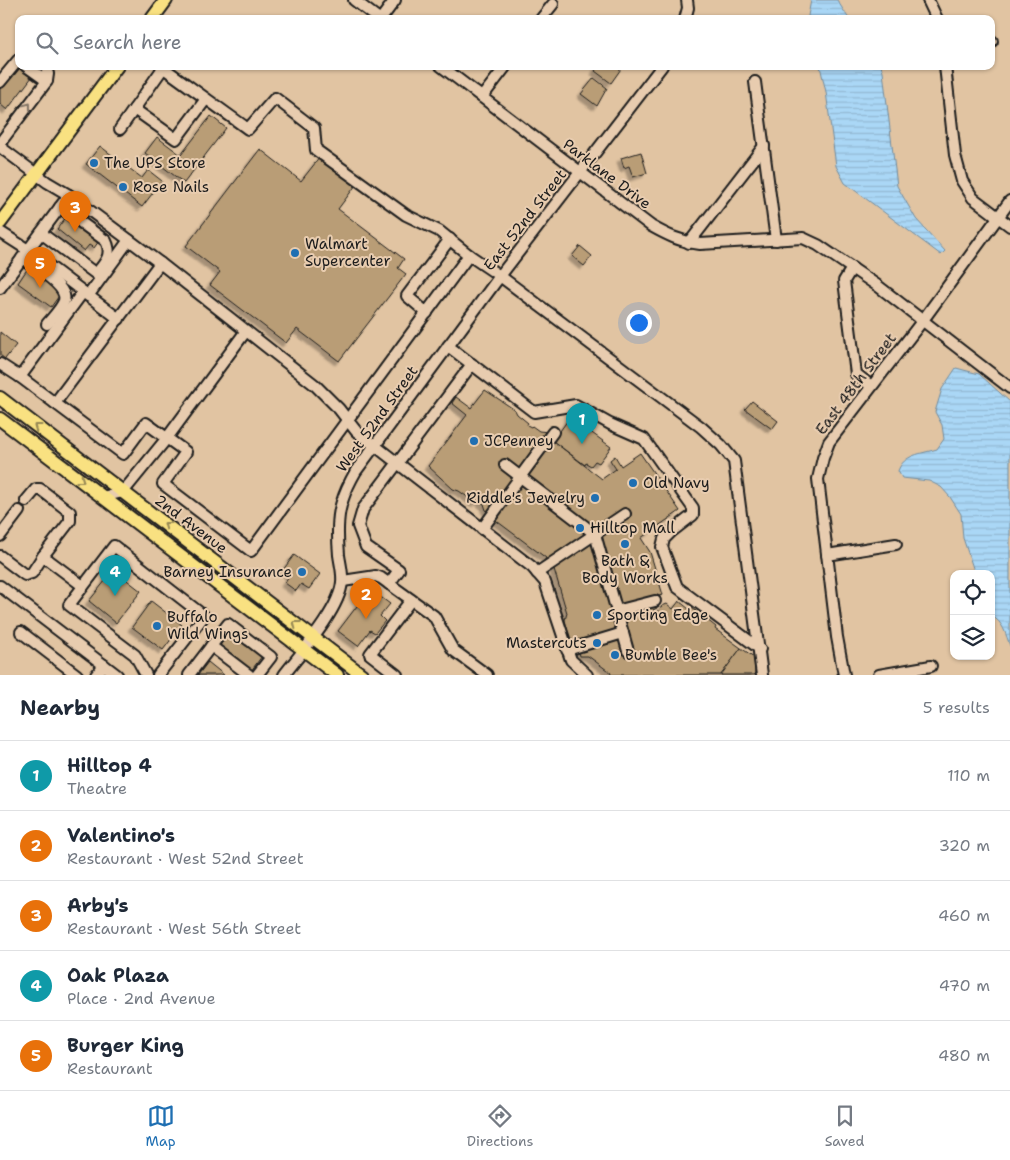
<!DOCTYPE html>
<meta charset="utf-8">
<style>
:root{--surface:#fff;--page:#f2f2f3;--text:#1f2937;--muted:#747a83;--line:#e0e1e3;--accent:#1f6fb2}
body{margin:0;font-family:"Shantell Sans",sans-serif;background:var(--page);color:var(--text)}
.controls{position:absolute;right:15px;bottom:15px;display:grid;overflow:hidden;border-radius:10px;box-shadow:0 1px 4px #0004}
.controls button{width:45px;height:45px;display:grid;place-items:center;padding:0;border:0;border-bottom:1px solid var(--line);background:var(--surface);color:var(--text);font:25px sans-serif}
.you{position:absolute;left:638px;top:322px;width:18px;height:18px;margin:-12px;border:4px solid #fff;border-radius:50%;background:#1a73e8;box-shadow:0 0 0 8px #1a73e833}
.badge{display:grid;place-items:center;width:32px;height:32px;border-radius:50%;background:var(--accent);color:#fff;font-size:16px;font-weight:700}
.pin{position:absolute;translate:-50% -41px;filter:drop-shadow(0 1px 2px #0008)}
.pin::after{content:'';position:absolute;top:26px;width:18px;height:15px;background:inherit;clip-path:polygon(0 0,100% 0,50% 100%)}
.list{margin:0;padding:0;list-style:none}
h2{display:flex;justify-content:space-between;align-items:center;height:65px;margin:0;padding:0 20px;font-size:21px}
h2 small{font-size:16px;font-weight:400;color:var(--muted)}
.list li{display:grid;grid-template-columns:32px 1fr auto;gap:15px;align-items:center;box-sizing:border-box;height:70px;padding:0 20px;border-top:1px solid var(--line)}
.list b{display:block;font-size:19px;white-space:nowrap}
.list p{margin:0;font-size:16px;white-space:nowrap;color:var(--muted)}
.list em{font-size:16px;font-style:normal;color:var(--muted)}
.icon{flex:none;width:28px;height:28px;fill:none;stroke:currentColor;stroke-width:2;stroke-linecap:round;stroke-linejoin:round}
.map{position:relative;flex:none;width:1010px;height:675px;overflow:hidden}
.search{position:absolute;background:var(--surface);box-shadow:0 1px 4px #0004;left:15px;right:15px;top:15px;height:55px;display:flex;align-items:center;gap:12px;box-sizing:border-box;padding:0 18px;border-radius:10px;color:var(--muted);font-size:19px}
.sheet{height:415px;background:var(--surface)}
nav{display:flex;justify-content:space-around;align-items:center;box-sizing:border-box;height:70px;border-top:1px solid var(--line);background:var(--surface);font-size:14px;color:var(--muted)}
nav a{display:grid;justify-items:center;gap:2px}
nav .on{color:var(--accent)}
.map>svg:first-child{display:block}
</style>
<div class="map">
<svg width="1010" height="675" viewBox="0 0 1010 675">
<defs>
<pattern id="water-rules" width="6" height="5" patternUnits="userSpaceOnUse" patternTransform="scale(1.25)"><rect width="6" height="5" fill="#aad7f6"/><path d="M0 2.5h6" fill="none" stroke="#92b8d2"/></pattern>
<filter id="shadow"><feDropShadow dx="-4" dy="4" stdDeviation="1" flood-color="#0004"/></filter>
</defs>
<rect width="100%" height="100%" fill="#e1c4a2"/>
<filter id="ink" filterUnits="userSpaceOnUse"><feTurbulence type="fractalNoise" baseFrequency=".02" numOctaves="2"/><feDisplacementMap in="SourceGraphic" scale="10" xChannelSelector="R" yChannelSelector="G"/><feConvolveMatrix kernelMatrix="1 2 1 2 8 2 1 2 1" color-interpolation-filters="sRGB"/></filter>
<g filter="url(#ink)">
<g fill="url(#water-rules)" stroke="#718c9f">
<polygon points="811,0 837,0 849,19 809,19 808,16"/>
<polygon points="820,66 881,66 883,72 897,186 916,219 945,251 941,255 845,183 836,166 826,92"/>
<path d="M956 368 979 374 1010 402V646C1006 635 1003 621 991 616V574H975L963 538 961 514 950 497 941 487 929 481 902 478 898 471C904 454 921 454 937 449L944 439 942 425 935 412 942 389Z"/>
</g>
<g fill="#b99d76" stroke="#1c1c1c" filter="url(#shadow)">
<polygon points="17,66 32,77 7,110 0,104 0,89"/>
<polygon points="598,66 623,66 611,83 595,71"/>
<polygon points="594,78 607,88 597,106 581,94"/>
<polygon points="211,116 226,128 184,183 145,153 157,137 181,155"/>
<polygon points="100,146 142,178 148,170 162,181 142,207 86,164"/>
<polygon points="260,149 301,181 320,157 356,185 338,209 404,259 398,268 406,274 339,361 297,329 286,343 210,285 220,272 186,246"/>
<polygon points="641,152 647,173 633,177 629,166 624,168 621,158"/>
<polygon points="66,217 99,241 94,248 89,245 84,251 57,229"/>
<polygon points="580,246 592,256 584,266 572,256"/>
<polygon points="28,268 61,293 51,307 18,283"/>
<polygon points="0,332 16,345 5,359 0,355"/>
<polygon points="485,390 515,410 517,414 528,423 527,425 531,427 532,426 539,431 558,433 553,441 602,479 616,469 610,460 615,456 621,466 640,453 680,511 641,538 650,552 663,595 654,597 657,608 653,610 655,616 662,606 667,604 673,609 679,601 689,609 691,607 716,627 715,629 741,648 721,675 610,675 611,673 588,656 580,656 577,643 571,644 565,620 567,613 554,569 544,561 546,558 494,519 495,517 486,510 484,504 478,500 476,503 459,491 453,489 428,466 467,415 452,403 456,397 471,408"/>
<polygon points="752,401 778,421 772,429 745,409"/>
<polygon points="570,417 611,447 599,463 595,461 591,466 586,463 585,465 553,441"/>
<polygon points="294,555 320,574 309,589 301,584 296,591 285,583 290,575 283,570"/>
<polygon points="114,570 141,591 116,623 89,601"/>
<polygon points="370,589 390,604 380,616 385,621 375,633 370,630 358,646 338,631"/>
<polygon points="151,601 182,625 163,650 132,627"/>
<polygon points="230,631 262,656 251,671 219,647"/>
<polygon points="741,648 754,657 755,675 721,675"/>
<polygon points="208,662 224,675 198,675"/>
</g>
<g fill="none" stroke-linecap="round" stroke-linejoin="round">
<g stroke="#1c1c1c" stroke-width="14">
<g id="minor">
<polyline points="354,0 379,19"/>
<polyline points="928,0 937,19"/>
<polyline points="381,19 395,0"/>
<polyline points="541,19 553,4"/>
<polyline points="685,19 688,8 687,0"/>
<polyline points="991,41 992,41"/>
<polyline points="26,66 47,81"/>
<polyline points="161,66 248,129 275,98 314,128 316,150 406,215 439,231 469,255 500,276 701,427 721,445 734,461 762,675"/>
<path d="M441 66 651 226C667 235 681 242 700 244L803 238 818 245 878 286 1010 388"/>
<polyline points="945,66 955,155 962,181 973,198 1010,226"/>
<polyline points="0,82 19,59"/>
<polyline points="755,82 776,240"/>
<polyline points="482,97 506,66"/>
<polyline points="134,109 176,139 206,99"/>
<polyline points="120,129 163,68"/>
<polyline points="0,143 47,81 48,74 46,66"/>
<polyline points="0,147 47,182 69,195 160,263 315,385 339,409 356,431 532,567 545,582 571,660 587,675"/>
<path d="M60 207 106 241C113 255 105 263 96 274"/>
<polyline points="0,232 28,250 119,319"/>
<polyline points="41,233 100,277"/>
<polyline points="689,243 764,146"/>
<path d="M22 258C33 266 69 286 64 301 61 309 53 317 47 324"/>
<polyline points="852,268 844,281 856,374 871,386"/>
<polyline points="0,288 69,195"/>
<polyline points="88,296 129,240"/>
<polyline points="427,313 407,296 450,239"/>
<polyline points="448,346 534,412 576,405 610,424 644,439 693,508 693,515 671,532 664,539 662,547 677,587 760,649"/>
<polyline points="0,364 20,377 123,454 146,423 186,452 163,484 251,551 469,255"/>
<polyline points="20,377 83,292"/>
<polyline points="55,403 160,263"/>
<polyline points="505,465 595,534 628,651"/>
<polyline points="102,497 123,492 167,438 246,331"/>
<polyline points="26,501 36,489 40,489 70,512 70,521 43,556 83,586"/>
<polyline points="482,529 553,432"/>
<polyline points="0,536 19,511"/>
<polyline points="827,555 896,544"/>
<polyline points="0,556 25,575 32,573 43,556"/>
<polyline points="537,573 625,514"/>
<polyline points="343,581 376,576 381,578 434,616 453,650 487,675"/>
<polyline points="389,584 399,570 366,547 358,526 363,509 472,364"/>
<polyline points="0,586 117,675"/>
<polyline points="616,611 655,601"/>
<polyline points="21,632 77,675"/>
<polyline points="211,646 249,675"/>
<polyline points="567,650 623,633"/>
<polyline points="96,675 104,665"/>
<polyline points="146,675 135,655 69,605 114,546 204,616 158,675"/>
<polyline points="189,675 228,624 271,657 257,675"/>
<path d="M284 675C301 653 340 609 342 582 343 573 340 563 339 555 336 519 338 502 356 471L500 276 662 66"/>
<polyline points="397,675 370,654 411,600"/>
<polyline points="844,675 837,637 818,479 823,458 829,442 923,320 1010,201"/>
<polyline points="879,675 931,666"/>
</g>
</g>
<g stroke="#1c1c1c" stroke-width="16">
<g id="major">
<polyline points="152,19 166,0"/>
<polyline points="0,223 117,66"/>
<polyline points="0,398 362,675"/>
<polyline points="0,419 337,675"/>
</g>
</g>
<use href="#minor" stroke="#e8ccaf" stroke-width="10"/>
<use href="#major" stroke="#f9e181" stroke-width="12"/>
</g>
<defs><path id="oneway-chevron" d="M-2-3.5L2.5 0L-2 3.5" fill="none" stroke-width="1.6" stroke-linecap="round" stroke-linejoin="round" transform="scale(1.25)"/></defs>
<use stroke="#827466" href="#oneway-chevron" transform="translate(28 106) rotate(-53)"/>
<g stroke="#968854">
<use href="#oneway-chevron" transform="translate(37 427) rotate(-143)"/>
<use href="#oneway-chevron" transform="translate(81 480) rotate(37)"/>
<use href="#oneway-chevron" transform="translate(167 525) rotate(-143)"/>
<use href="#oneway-chevron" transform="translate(296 624) rotate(-143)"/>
</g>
</g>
<g fill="#1f6fb2" stroke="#e8ccaf" stroke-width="2">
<circle cx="94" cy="163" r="5"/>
<circle cx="123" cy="187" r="5"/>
<circle cx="295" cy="253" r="5"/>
<circle cx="474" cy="441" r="5"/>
<circle cx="633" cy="483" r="5"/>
<circle cx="595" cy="498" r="5"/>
<circle cx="580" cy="528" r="5"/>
<circle cx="625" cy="544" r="5"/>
<circle cx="302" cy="572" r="5"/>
<circle cx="597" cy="615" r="5"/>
<circle cx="157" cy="626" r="5"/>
<circle cx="597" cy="643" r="5"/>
<circle cx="615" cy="655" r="5"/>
</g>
<g text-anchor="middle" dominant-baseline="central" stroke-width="4" stroke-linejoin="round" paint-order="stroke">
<g font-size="15" fill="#1c1c1c" stroke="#e8ccaf" text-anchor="start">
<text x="104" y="163">The UPS Store</text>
<text x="133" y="187">Rose Nails</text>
<text x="305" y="244">Walmart<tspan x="305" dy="17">Supercenter</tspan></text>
<text x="484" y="441">JCPenney</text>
<text x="643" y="483">Old Navy</text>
<text x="585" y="498" text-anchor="end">Riddle's Jewelry</text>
<text x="590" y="528">Hilltop Mall</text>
<text x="625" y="561" text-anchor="middle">Bath &amp;<tspan x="625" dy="17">Body Works</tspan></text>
<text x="292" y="572" text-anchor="end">Barney Insurance</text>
<text x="607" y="615">Sporting Edge</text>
<text x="167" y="617">Buffalo<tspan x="167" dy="17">Wild Wings</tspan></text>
<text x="587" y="643" text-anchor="end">Mastercuts</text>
<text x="625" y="655">Bumble Bee's</text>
</g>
<g font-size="15" fill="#1c1c1c" stroke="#e8ccaf">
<text transform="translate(607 174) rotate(37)">Parklane Drive</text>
<text transform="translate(525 220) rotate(-52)">East 52nd Street</text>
<text transform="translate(856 384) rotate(-53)">East 48th Street</text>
<text transform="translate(377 419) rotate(-54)">West 52nd Street</text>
<text transform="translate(191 524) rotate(37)">2nd Avenue</text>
</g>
</g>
</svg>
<div class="controls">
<button><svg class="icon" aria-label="locate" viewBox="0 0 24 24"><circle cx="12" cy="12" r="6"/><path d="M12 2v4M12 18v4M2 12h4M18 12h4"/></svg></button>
<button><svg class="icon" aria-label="layers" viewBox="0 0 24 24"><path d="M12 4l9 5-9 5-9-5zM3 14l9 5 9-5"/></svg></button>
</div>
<div class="you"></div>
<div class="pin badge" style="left:582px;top:444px;background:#0f9aa8">1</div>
<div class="pin badge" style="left:366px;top:619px;background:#e8710a">2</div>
<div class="pin badge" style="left:75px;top:232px;background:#e8710a">3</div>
<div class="pin badge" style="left:115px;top:596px;background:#0f9aa8">4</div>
<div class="pin badge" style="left:40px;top:288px;background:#e8710a">5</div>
<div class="search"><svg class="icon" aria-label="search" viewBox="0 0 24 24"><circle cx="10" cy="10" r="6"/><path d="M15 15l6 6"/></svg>Search here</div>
</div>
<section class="sheet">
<h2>Nearby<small>5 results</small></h2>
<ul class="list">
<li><span class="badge" style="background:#0f9aa8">1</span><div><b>Hilltop 4</b><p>Theatre</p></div><em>110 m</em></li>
<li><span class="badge" style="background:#e8710a">2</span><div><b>Valentino's</b><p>Restaurant · West 52nd Street</p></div><em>320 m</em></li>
<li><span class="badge" style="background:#e8710a">3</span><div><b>Arby's</b><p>Restaurant · West 56th Street</p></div><em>460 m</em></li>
<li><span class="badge" style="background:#0f9aa8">4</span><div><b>Oak Plaza</b><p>Place · 2nd Avenue</p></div><em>470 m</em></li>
<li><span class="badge" style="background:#e8710a">5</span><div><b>Burger King</b><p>Restaurant</p></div><em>480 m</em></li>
</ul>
</section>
<nav>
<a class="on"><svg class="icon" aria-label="map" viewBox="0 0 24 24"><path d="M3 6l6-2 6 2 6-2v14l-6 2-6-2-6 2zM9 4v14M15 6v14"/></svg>Map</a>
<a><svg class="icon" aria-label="directions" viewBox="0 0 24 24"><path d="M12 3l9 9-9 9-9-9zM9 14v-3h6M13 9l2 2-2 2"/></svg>Directions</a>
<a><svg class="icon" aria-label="saved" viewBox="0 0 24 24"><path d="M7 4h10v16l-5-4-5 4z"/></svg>Saved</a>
</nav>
